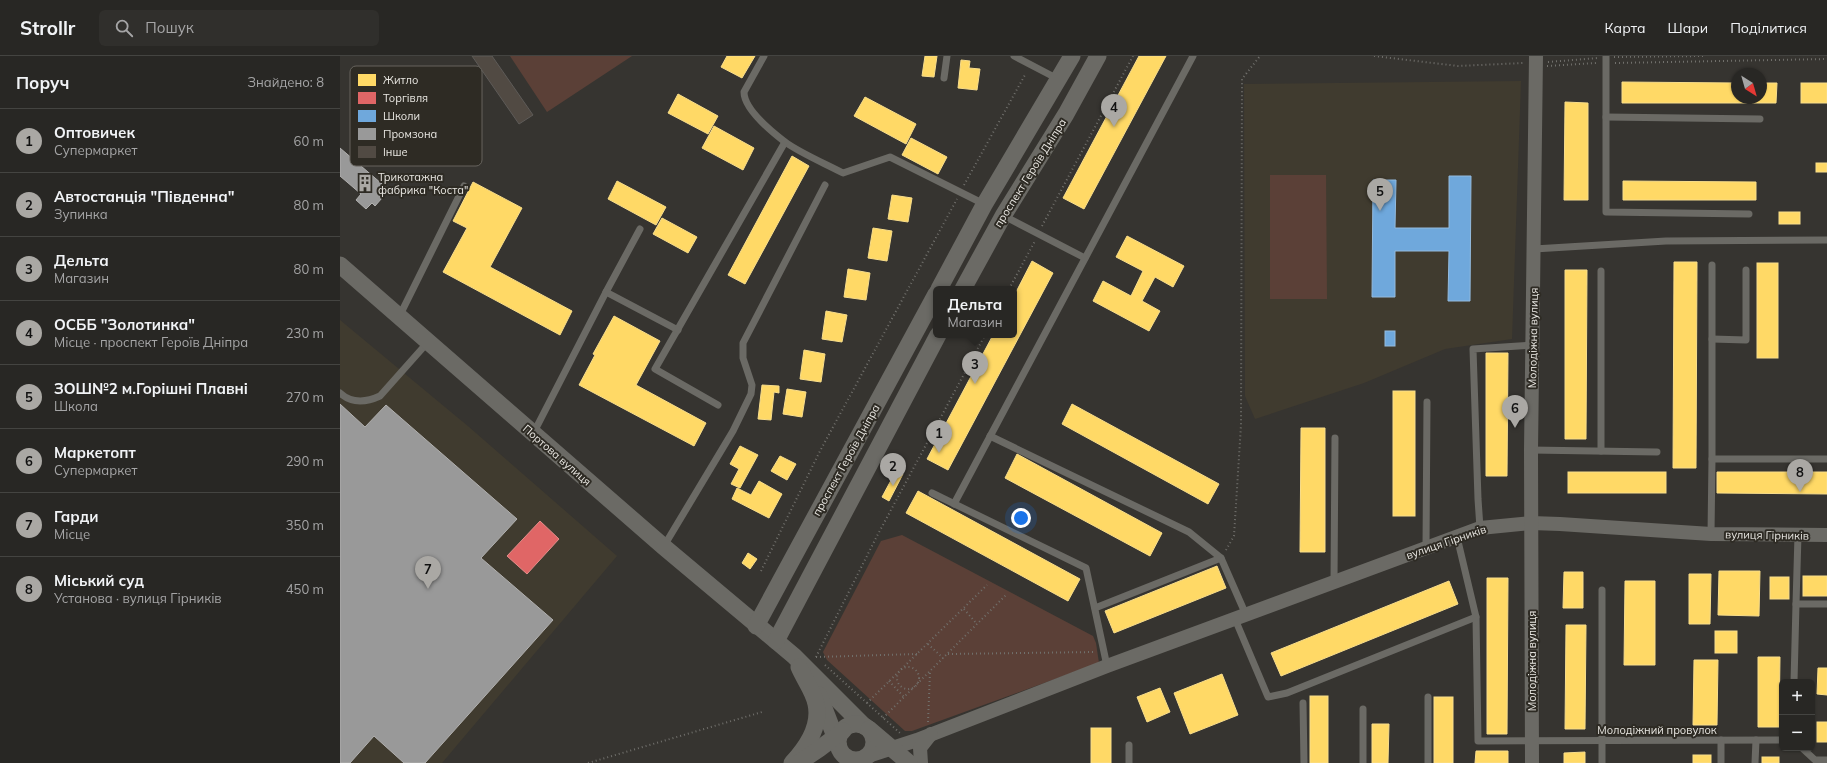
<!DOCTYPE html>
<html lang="uk">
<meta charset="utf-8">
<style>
:root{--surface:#282724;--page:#302f2c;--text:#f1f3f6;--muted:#a5a5a6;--line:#444441;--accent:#aaa8a4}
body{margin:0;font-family:Mulish,sans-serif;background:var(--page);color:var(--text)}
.controls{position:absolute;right:12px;bottom:12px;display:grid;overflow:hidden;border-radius:6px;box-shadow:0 1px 3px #0004}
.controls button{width:36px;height:36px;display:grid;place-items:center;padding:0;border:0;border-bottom:1px solid var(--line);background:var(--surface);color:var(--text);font:20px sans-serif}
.compass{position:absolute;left:1391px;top:12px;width:36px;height:36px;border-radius:50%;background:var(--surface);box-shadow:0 1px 3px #0004;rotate:143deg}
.you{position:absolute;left:681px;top:462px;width:14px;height:14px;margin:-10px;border:3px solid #fff;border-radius:50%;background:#1a73e8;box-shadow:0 0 0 6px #1a73e833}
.badge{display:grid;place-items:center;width:26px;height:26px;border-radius:50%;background:var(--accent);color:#111;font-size:13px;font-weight:700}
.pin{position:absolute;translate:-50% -33px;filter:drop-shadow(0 1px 2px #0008)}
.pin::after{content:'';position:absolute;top:21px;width:14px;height:12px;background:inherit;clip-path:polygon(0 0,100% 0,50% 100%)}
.popup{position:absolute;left:593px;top:230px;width:84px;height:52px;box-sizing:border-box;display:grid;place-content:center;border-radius:6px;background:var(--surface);filter:drop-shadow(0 1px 3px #0005);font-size:13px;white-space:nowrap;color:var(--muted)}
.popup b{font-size:15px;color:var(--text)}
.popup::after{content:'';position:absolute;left:50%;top:100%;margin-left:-8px;border:8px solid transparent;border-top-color:var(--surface)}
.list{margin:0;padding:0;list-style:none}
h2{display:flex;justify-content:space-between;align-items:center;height:52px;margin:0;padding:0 16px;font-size:17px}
h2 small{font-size:13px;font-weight:400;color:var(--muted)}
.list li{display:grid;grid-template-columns:26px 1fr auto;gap:12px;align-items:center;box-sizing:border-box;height:64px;padding:0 16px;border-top:1px solid var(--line)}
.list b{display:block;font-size:15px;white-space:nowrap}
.list p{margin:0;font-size:13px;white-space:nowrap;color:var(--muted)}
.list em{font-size:13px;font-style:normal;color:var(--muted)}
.icon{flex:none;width:22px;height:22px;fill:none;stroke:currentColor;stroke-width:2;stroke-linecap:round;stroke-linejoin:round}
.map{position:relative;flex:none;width:1487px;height:707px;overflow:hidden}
header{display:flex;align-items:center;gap:24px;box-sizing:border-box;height:56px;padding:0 20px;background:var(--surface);border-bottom:1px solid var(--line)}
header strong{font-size:19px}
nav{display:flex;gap:22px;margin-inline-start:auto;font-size:14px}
.search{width:280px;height:36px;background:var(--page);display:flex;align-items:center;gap:10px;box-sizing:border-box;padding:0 14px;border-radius:6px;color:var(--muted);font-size:15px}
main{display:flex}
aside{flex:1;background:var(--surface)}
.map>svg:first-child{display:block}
</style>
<header>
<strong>Strollr</strong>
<div class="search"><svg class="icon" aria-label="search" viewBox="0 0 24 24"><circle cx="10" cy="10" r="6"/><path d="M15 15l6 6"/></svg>Пошук</div>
<nav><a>Карта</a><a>Шари</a><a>Поділитися</a></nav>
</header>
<main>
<aside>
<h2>Поруч<small>Знайдено: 8</small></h2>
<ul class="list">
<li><span class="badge">1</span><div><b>Оптовичек</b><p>Супермаркет</p></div><em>60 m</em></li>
<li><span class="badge">2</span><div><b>Автостанція &quot;Південна&quot;</b><p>Зупинка</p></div><em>80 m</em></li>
<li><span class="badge">3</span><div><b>Дельта</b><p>Магазин</p></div><em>80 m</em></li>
<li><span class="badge">4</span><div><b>ОСББ &quot;Золотинка&quot;</b><p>Місце · проспект Героїв Дніпра</p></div><em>230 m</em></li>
<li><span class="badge">5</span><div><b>ЗОШ№2 м.Горішні Плавні</b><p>Школа</p></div><em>270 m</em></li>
<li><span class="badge">6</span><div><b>Маркетопт</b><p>Супермаркет</p></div><em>290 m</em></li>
<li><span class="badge">7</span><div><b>Гарди</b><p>Місце</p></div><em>350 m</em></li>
<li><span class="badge">8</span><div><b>Міський суд</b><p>Установа · вулиця Гірників</p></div><em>450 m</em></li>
</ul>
</aside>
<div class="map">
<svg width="1487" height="707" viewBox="0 0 1487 707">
<rect width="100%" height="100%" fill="#363430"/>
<g fill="#403b2f">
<polygon points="1181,25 1172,283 1105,293 1024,327 915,363 905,340 904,28"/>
<polygon points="0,264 129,371 277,500 102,707 0,707"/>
</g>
<g fill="#5b4037">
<polygon points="170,0 292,0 207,56"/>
<polygon points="930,119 986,119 987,243 930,243"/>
<polygon points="562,479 753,580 756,587 759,607 572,675 565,675 487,604 483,596 541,485"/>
</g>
<g fill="#ffd966" stroke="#f8dd8b">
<polygon points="387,0 415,0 402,22 381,11"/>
<polygon points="585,0 597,0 594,21 582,20"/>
<polygon points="799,0 826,0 744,153 723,142"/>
<polygon points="621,4 630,5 629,12 640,13 637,34 618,32"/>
<polygon points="1282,26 1397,27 1397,42 1421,42 1421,27 1437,27 1436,47 1282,47"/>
<rect x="1461" y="27" width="26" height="20"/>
<polygon points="338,38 378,60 368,78 328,57"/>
<polygon points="525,41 576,68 566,88 514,60"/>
<polygon points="1225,46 1248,47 1248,144 1224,144"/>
<polygon points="374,70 414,92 403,114 362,92"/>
<polygon points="571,82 607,101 598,118 562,99"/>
<polygon points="452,100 469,110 405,228 388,219"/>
<rect x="1476" y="107" width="11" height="9"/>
<polygon points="277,125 326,151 316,169 268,143"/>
<polygon points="1283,125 1416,126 1416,144 1283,144"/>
<polygon points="133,126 182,152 150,211 232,255 220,279 103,216 127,172 113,165"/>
<polygon points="552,139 572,142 568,166 548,163"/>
<rect x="1439" y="156" width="21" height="12"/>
<polygon points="322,162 357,181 348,197 313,178"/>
<polygon points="533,172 552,175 547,205 528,202"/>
<polygon points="787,180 844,210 833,231 815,221 802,245 820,255 809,275 753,245 763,225 791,240 803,215 776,201"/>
<polygon points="692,205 713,217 608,414 587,403 653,279 674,279 674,240"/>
<polygon points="1334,206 1357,206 1356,412 1333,412"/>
<rect x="1417" y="207" width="21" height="95"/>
<polygon points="508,213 530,217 526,244 504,241"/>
<polygon points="1225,214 1247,214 1246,383 1225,383"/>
<polygon points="486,255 507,259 502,286 482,283"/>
<polygon points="274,260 320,285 296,329 366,367 354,390 239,329 255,299 253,298"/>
<polygon points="464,294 485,298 481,326 460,323"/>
<polygon points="1146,297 1168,297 1167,420 1146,420"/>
<polygon points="422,329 439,330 439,337 434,336 431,364 418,363"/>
<polygon points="447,333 466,336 462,361 443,358"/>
<rect x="1053" y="335" width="22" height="125"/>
<polygon points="732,348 879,428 868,448 722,368"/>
<polygon points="961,372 985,372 985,496 960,496"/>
<polygon points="400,390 418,399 400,432 391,428 399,413 390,408"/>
<polygon points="677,398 822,477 810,500 665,422"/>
<polygon points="440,400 456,408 447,424 431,415"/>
<polygon points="556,415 563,418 549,445 542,441"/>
<rect x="1228" y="416" width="98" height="21"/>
<polygon points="1377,416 1487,416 1487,438 1377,437"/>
<polygon points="419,425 442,438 429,462 392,443 397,432 411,439"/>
<polygon points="578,435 740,523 728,545 566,457"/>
<polygon points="408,497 417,503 410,513 402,507"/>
<polygon points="877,510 886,532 774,577 765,555"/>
<polygon points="1379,515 1420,515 1419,560 1378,559"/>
<polygon points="1224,516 1243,516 1243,552 1223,552"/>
<polygon points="1349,518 1371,518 1370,568 1349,568"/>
<rect x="1463" y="520" width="24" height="20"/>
<rect x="1430" y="521" width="19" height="22"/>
<polygon points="1147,522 1168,522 1167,678 1147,678"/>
<polygon points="1109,525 1118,548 941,620 931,597"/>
<polygon points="1285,525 1315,525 1315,609 1284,609"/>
<polygon points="1226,569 1246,569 1245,673 1225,673"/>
<rect x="1375" y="575" width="22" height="22"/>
<polygon points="1418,601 1440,601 1439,671 1418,671"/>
<polygon points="1354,604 1378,604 1377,669 1353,669"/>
<polygon points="1478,612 1487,612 1487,639 1477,638"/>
<polygon points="882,618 898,659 850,678 834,637"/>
<polygon points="820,632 830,656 807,666 797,641"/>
<rect x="970" y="640" width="18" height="67"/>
<rect x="1094" y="641" width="19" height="66"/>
<rect x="1477" y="666" width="10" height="20"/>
<polygon points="1032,668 1049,668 1048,707 1032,707"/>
<rect x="751" y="672" width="20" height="35"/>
<polygon points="1136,695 1168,695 1168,707 1135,707"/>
<polygon points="1245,696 1245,707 1224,707 1224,697"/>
<rect x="1353" y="699" width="18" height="8"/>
<rect x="1422" y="701" width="17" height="6"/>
</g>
<g fill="#e06666" stroke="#e38d8b">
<polygon points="0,385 8,393 0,402"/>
<polygon points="15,400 33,415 4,449 0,446 0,417"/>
<polygon points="49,429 65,443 56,453 40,440"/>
<polygon points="0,451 25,473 20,478 163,604 75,704 33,667 0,704"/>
<polygon points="200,465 219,483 187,518 167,500"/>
<polygon points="143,507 183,543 167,560 128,524"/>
</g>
<g fill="#6fa8dc" stroke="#94bbde">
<polygon points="1109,120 1131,120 1130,245 1108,245 1109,195 1055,195 1055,241 1032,241 1033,124 1056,124 1055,172 1109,172"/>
<rect x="1045" y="275" width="10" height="15"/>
</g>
<g fill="#999" stroke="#b1b0af">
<polygon points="0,92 49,134 35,150 32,147 26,153 16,144 21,138 0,120"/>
<polygon points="0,348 25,371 46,349 177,463 141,502 213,564 85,707 64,707 34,680 10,707 0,707"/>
</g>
<polygon fill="#514a43" stroke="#5e5b58" points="132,0 152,0 193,59 179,68"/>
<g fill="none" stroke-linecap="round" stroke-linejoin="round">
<g stroke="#71706c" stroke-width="2" stroke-dasharray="1 3" stroke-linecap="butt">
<polyline points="1034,0 1118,10 1184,7"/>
<polyline points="1274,1 1363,0"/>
<polyline points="1208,6 1258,2"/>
<polyline points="1275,7 1487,3"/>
<polyline points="1207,10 1257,7"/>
<polyline points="624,129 686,17"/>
<polyline points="702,170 793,0"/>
<polyline points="669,233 695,185"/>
<polyline points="886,494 894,480 901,369 902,23 920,0"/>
<polyline points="421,515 480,395 617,143"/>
<polyline points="624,553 637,568"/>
<polyline points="588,588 603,602"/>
<polyline points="608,598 755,596"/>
<polyline points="476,601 537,480 645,279"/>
<polyline points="476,601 577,598"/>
<polyline points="485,609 560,677"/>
<circle cx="568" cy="622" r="11"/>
<polyline points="549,625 564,641"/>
<polyline points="527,647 647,529"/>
<polyline points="543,662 666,539"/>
<polyline points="588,666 590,616"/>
<polyline points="248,707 422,656"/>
</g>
<g stroke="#6b6a65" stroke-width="7">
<path d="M424 0 404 36C404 53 432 76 445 86 462 98 484 107 503 117L550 101 644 148"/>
<polyline points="674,0 718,23"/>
<polyline points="1266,0 1266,156 1409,158"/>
<polyline points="604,22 607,0"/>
<polyline points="1266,61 1420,63"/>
<polyline points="664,160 745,202"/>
<polyline points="1194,193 1326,185 1487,184"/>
<polyline points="1261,215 1261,395"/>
<polyline points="266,236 300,173"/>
<polyline points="59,261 124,130"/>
<polyline points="1372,283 1406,284 1406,214"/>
<path d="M0 337C12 348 27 346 40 340L88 286"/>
<polyline points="378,349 315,313 445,86"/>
<polyline points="193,378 266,236 338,274"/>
<polyline points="650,380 849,476 881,502 906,559"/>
<polyline points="1191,394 1317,396"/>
<polyline points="1372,403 1372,209"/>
<polyline points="592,437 746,512 767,610"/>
<polyline points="614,448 853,0"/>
<polyline points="1140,472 1138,443 1133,293 1193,289"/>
<polyline points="1371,478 1372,403 1487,403"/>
<polyline points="324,490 393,375 411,338 412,329 403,302 403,287 485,129"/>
<polyline points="1086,492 1087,346"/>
<polyline points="994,526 995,382"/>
<polyline points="1456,548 1458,479"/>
<polyline points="755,552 881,502"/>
<polyline points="1136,561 1138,685 1442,684"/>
<polyline points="895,563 928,641 947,637 1136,561 1117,481"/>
<polyline points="1454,626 1456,548 1487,548"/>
<polyline points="963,647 964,707"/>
<polyline points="1381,684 1381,707"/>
<polyline points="789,689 789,707"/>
<polyline points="1462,692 1475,704 1487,704"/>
<polyline points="1023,707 1023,653"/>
<polyline points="1088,707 1088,641"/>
<polyline points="1262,707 1262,534"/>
<polyline points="1415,707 1416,684"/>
</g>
<g stroke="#6b6a65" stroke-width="14">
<polyline points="528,700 577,684 767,610 1140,472 1191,467 1220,468 1371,478 1487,479"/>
<polyline points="581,707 580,692 591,678"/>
<polyline points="1192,707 1191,394 1196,0"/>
</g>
<g stroke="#6b6a65" stroke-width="17">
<polyline points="0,209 324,491 454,600 524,670"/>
<polyline points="599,233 644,149 732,0"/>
<polyline points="623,233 663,160 726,58 758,0"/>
<polyline points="416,570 596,238"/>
<polyline points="436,585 598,279"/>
<polyline points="479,639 499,691"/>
<circle cx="516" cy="686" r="18"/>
<polyline points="529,673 569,707"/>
<path d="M452 707C466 692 481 671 476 648 474 636 464 623 459 611"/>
<polyline points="458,707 479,693 503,675"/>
</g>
</g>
<defs>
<g id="building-bare" transform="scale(1.38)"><path d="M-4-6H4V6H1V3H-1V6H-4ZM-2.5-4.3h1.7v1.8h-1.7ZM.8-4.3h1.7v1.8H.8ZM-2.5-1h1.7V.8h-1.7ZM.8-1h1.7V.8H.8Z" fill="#aaa8a4" stroke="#2e2b24" stroke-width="2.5" paint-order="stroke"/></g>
</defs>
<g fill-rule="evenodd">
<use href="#building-bare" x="25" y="127"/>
</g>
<g text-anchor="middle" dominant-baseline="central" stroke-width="4" stroke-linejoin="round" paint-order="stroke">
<g font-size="11" fill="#e9e7e2" stroke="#2e2b24">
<text transform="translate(690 117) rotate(-58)">проспект Героїв Дніпра</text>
<text transform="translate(1193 282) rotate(-89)">Молодіжна вулиця</text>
<text transform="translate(217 399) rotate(41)">Портова вулиця</text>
<text transform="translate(506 404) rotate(-61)">проспект Героїв Дніпра</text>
<text transform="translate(1427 479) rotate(1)">вулиця Гірників</text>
<text transform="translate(1106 486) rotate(-19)">вулиця Гірників</text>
<text transform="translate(1192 605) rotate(-90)">Молодіжна вулиця</text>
<text x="1317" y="674">Молодіжний провулок</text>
</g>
<g font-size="11" fill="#e9e7e2" stroke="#2e2b24" text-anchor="start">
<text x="38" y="121">Трикотажна<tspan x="38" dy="13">фабрика "Коста"</tspan></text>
</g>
</g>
<rect x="10" y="10" width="132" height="100" rx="6" fill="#2e2b24" stroke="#66635d" stroke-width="1"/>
<rect x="18" y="18" width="18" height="12" fill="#ffd966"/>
<rect x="18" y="36" width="18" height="12" fill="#e06666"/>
<rect x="18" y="54" width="18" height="12" fill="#6fa8dc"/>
<rect x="18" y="72" width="18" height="12" fill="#999"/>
<rect x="18" y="90" width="18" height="12" fill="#514a43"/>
<g font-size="11" fill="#e9e7e2">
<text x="43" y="28">Житло</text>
<text x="43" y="46">Торгівля</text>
<text x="43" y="64">Школи</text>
<text x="43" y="82">Промзона</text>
<text x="43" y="100">Інше</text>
</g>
</svg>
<div class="controls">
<button>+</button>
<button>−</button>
</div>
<svg class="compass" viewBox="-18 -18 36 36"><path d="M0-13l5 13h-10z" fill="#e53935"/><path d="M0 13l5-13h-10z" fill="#a5a5a6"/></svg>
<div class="you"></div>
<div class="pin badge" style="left:599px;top:397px">1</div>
<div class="pin badge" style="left:553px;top:430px">2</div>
<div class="pin badge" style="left:635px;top:328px">3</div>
<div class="popup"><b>Дельта</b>Магазин</div>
<div class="pin badge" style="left:774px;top:71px">4</div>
<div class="pin badge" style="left:1040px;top:155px">5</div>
<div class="pin badge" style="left:1175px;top:372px">6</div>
<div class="pin badge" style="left:88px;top:533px">7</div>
<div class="pin badge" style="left:1460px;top:436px">8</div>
</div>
</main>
